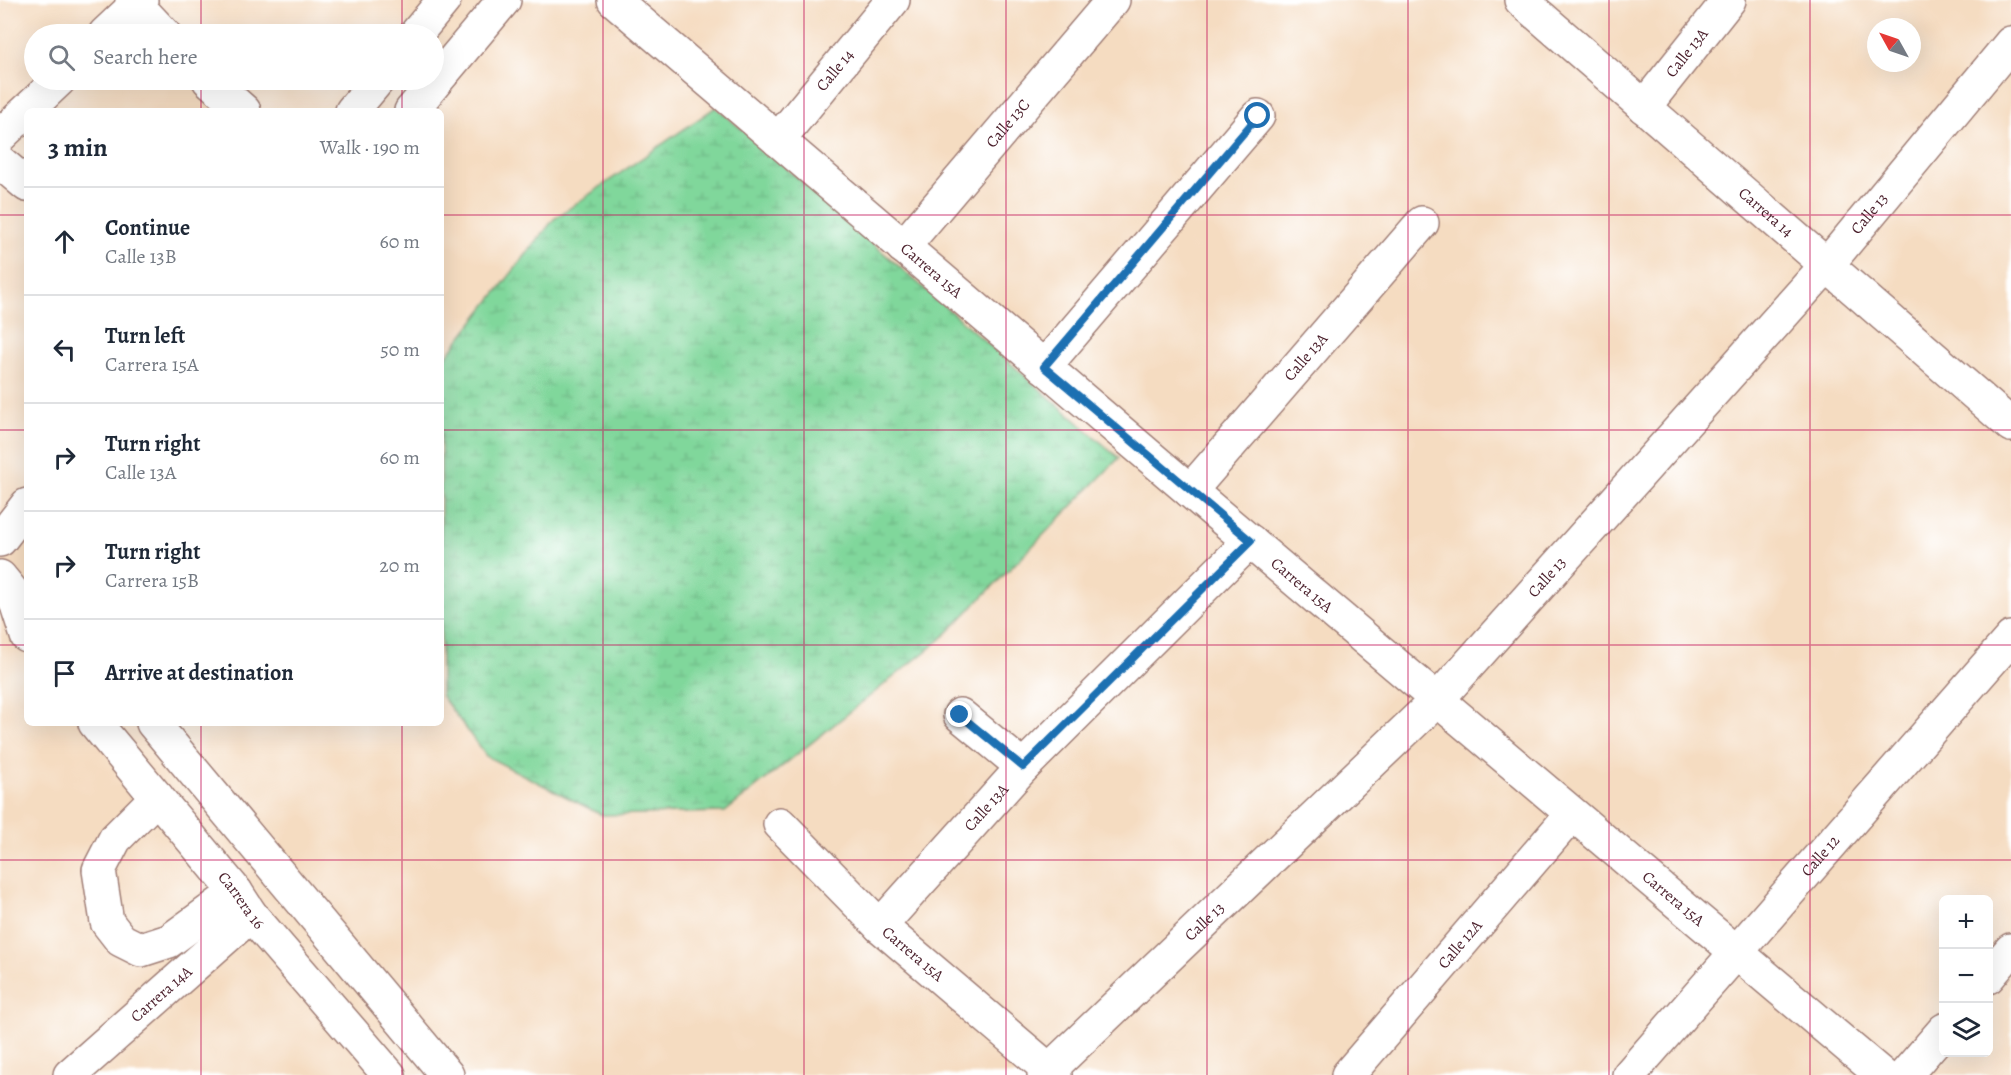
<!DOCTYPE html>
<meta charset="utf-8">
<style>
:root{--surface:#fff;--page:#f2f2f3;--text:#1f2937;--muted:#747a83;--line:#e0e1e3}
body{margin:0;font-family:Alegreya,serif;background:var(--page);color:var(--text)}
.controls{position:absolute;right:18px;bottom:18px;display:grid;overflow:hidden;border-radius:9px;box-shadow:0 6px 24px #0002}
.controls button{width:54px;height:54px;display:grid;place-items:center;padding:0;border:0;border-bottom:2px solid var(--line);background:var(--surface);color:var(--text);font:30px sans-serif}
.compass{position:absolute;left:1867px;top:18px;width:54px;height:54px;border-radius:50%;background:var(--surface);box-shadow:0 6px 24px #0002;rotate:310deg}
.stop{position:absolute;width:18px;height:18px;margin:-14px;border:4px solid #1f6fb2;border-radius:50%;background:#fff}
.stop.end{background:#1f6fb2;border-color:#fff;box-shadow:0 2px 6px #0008}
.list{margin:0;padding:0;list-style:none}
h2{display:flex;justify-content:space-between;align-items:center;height:78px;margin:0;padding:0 24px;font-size:26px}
h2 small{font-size:20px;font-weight:400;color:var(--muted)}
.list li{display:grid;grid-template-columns:39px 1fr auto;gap:18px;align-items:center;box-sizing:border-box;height:108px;padding:0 24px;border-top:2px solid var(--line)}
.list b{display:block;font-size:22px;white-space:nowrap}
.list p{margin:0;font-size:20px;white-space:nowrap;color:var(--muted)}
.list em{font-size:20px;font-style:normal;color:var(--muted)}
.icon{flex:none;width:33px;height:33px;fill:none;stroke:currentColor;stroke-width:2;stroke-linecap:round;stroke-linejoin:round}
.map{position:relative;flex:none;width:2011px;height:1075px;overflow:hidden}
.search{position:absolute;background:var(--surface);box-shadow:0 6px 24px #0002;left:24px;top:24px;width:420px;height:66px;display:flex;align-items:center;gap:15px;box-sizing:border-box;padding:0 21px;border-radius:33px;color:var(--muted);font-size:22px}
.panel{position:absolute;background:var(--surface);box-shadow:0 6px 24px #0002;left:24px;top:108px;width:420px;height:618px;border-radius:9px}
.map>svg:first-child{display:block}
</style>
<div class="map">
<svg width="2011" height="1075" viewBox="0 0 2011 1075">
<defs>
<pattern id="wetland-marsh" width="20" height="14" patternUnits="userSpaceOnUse" patternTransform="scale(1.5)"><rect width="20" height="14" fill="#80d79b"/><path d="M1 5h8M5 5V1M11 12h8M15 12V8" fill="none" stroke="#70b886"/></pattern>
</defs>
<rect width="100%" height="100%" fill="#fff"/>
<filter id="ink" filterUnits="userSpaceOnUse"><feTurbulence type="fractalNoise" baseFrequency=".0167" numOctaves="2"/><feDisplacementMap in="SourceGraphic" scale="12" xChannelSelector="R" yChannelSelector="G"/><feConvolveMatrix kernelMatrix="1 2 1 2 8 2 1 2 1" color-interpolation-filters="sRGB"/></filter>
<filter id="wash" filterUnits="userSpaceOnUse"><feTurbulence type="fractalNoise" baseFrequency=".008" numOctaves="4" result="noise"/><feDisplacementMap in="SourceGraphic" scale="24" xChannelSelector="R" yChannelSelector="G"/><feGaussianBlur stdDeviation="1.35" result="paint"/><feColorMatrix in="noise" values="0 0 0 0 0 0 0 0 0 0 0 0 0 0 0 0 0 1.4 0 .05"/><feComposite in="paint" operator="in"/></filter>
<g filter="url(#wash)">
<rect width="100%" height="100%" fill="#f5dcc1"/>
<polygon fill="url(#wetland-marsh)" stroke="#657b63" stroke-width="1.5" points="716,107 1119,458 941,639 725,812 602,815 486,756 441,695 441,363 554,219"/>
</g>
<g filter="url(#ink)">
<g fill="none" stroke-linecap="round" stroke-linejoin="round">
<g stroke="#a07e76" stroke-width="36">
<g id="minor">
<polyline points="132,0 164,34"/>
<path id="s1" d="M614 0 1190 491 1882 1075"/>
<path id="s2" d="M1521 0 2011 425"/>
<polyline points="105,34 141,0"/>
<polyline points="416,34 444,0"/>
<polyline points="209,80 244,111"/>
<path id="s3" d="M1644 107 1729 0"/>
<polyline points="352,111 378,80"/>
<polyline points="411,111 504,0"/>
<polyline points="0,136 59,80"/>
<path id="s4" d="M778 140 893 0"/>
<polyline points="0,162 27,185"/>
<path id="s5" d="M903 247 1113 0"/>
<polyline points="1044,367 1258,116"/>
<path id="s6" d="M1190 491 1422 223"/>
<polyline points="0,540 27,505"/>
<polyline points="0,577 13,593 27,636"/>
<polyline points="960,715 1023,767"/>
<path id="s7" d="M95 723 236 892 251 915 389 1075"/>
<polyline points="153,723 447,1075"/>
<polyline points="157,797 115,839 99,870 107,922 121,940 141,950 169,941 236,892"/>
<path id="s8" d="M780 824 880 926 1055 1075"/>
<path id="s9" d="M880 926 1023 767 1250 541"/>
<polyline points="1988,977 2011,950"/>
<path id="s10" d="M70 1075 251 915"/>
<path id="s11" d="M1044 1075 1437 700 1827 265 2011 43"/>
<path id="s12" d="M1348 1075 1572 814"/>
<path id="s13" d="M1629 1075 2011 638"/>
<polyline points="1905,1075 1944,1030"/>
</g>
</g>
<use href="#minor" stroke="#fff" stroke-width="33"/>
</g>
</g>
<g fill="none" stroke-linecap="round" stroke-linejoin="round" filter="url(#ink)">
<polyline stroke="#1f6fb2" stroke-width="8" points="960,715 1023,767 1251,541 1044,367 1258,116"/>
</g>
<path fill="none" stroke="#c2185b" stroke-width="1.5" stroke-opacity="0.55" d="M201 0V34M402 0V34M603 0V1075M804 0V1075M1006 0V1075M1207 0V1075M1408 0V1075M1609 0V1075M1810 0V1075M201 80V111M402 80V111M0 215H27M441 215H2011M0 430H27M441 430H2011M0 645H27M441 645H2011M201 723V1075M402 723V1075M0 860H2011"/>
<g text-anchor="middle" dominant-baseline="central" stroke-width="4.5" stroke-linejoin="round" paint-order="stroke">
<g font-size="16" fill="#4a1f2b" stroke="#fff">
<text stroke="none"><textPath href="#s3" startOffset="69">Calle 13A</textPath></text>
<text stroke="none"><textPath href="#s4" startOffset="90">Calle 14</textPath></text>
<text stroke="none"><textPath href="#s5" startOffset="162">Calle 13C</textPath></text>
<text stroke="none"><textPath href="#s2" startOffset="324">Carrera 14</textPath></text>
<text stroke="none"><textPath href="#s11" startOffset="1194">Calle 13</textPath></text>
<text stroke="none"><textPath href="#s1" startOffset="417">Carrera 15A</textPath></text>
<text stroke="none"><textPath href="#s6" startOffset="177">Calle 13A</textPath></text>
<text stroke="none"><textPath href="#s11" startOffset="708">Calle 13</textPath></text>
<text stroke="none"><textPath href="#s1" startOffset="903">Carrera 15A</textPath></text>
<text stroke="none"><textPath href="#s9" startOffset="159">Calle 13A</textPath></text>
<text stroke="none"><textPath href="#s13" startOffset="291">Calle 12</textPath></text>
<text stroke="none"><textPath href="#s1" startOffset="1389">Carrera 15A</textPath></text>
<text stroke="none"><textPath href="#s7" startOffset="230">Carrera 16</textPath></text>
<text stroke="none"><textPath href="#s11" startOffset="222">Calle 13</textPath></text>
<text stroke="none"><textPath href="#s12" startOffset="172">Calle 12A</textPath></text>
<text stroke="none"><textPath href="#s8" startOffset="186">Carrera 15A</textPath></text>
<text stroke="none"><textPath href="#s10" startOffset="122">Carrera 14A</textPath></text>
</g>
</g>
</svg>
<div class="controls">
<button>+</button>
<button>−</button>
<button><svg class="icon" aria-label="layers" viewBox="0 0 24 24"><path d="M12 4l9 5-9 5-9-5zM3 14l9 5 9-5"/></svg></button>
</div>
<svg class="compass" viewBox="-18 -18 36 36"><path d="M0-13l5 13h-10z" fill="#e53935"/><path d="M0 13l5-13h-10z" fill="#747a83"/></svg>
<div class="stop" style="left:1258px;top:116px"></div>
<div class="stop end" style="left:960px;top:715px"></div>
<div class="search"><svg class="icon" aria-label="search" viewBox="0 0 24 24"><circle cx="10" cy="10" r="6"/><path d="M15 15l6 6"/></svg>Search here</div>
<section class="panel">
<h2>3 min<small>Walk · 190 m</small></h2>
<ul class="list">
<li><svg class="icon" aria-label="ahead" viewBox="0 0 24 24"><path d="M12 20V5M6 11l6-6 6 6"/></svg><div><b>Continue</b><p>Calle 13B</p></div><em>60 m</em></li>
<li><svg class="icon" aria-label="left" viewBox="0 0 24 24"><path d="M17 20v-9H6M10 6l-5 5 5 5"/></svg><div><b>Turn left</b><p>Carrera 15A</p></div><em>50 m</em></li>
<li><svg class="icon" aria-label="right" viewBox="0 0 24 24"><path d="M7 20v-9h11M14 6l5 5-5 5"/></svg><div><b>Turn right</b><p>Calle 13A</p></div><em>60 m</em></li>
<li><svg class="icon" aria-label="right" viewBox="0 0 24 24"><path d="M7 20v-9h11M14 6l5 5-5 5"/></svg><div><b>Turn right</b><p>Carrera 15B</p></div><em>20 m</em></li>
<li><svg class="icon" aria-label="arrive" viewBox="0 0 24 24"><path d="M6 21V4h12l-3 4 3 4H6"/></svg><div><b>Arrive at destination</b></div></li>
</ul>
</section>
</div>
